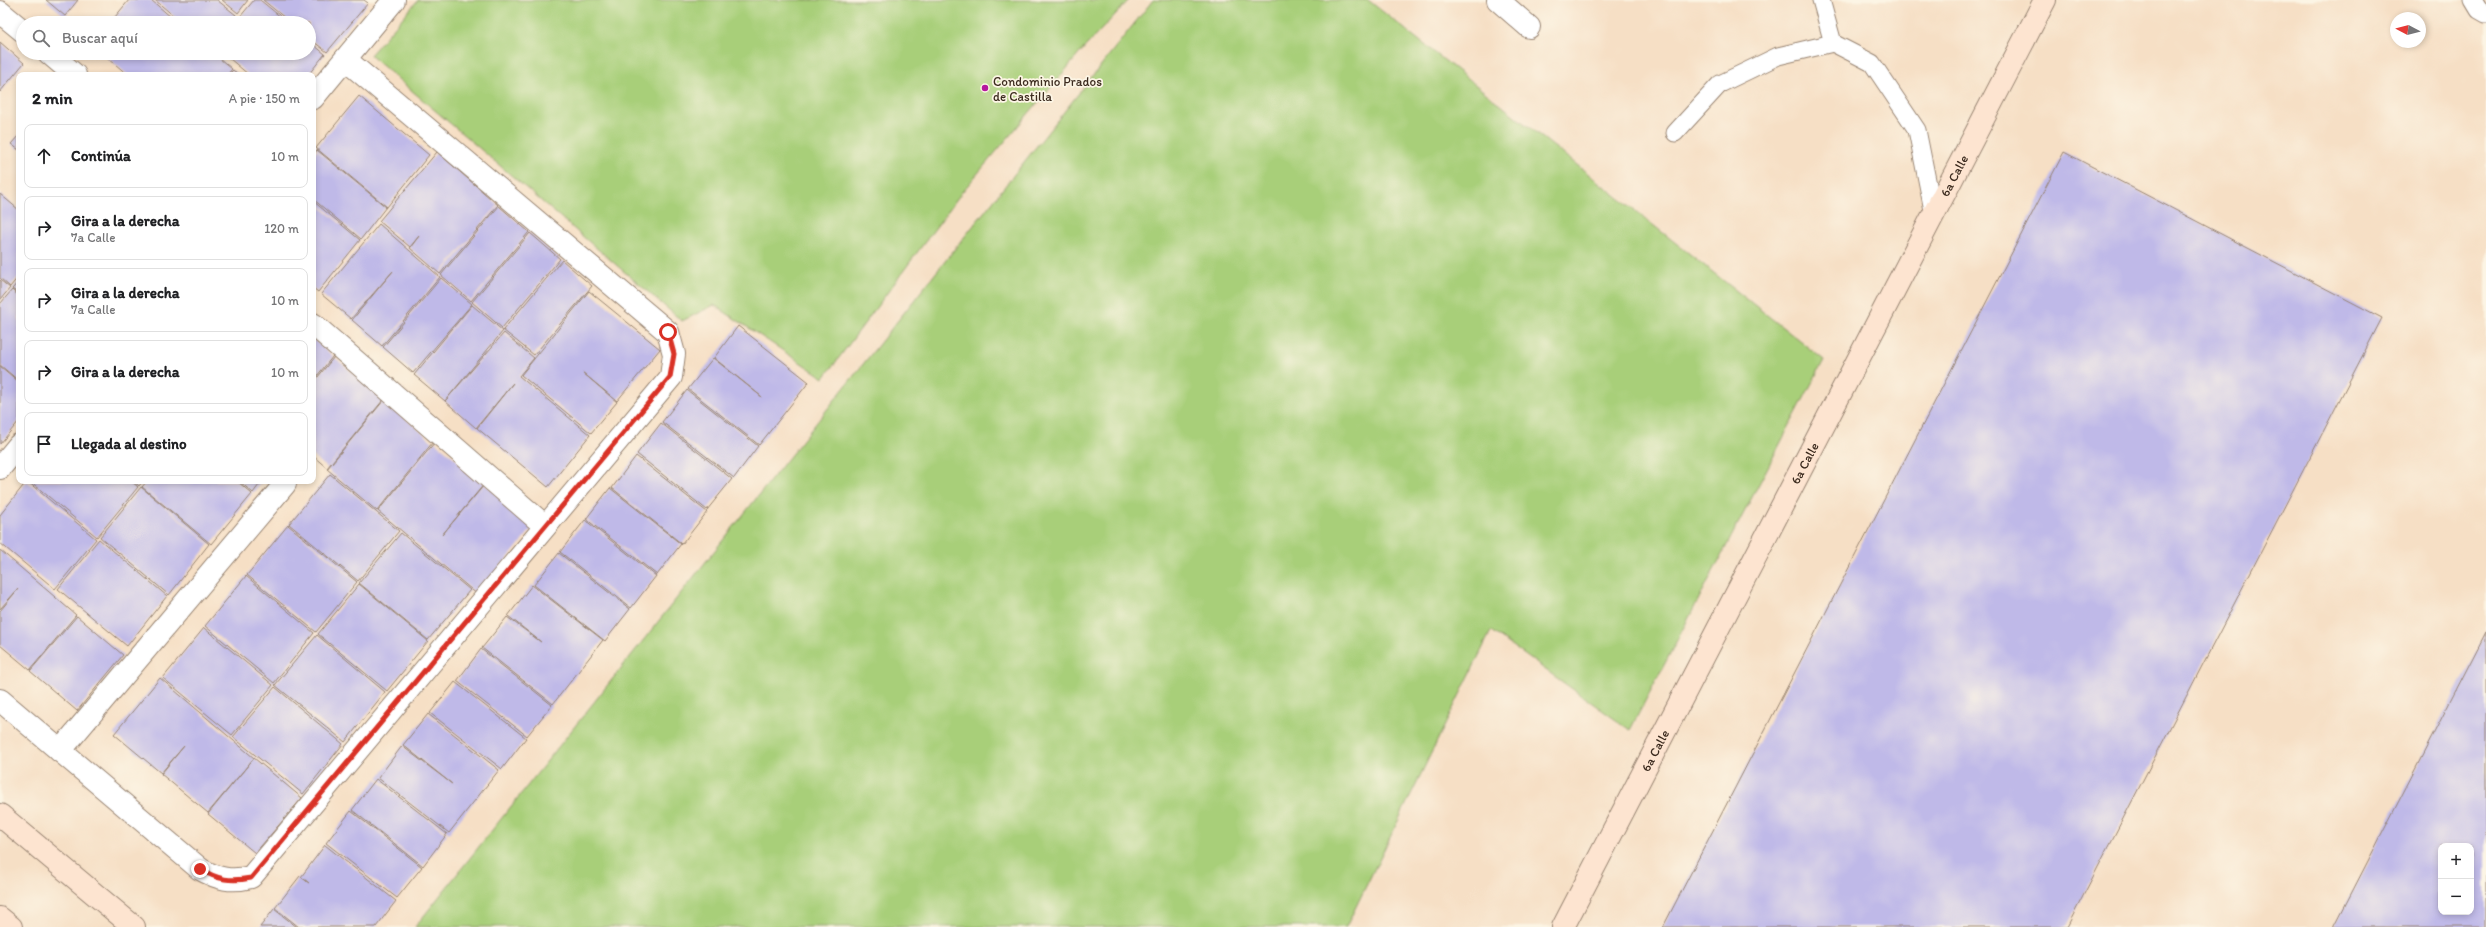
<!DOCTYPE html>
<html lang="es">
<meta charset="utf-8">
<style>
:root{--surface:#fff;--page:#f2f2f2;--text:#202124;--muted:#757577;--line:#e0e0e0}
body{margin:0;font-family:Itim,sans-serif;background:var(--page);color:var(--text)}
.controls{position:absolute;right:12px;bottom:12px;display:grid;overflow:hidden;border-radius:8px;box-shadow:0 2px 6px #0003}
.controls button{width:36px;height:36px;display:grid;place-items:center;padding:0;border:0;border-bottom:1px solid var(--line);background:var(--surface);color:var(--text);font:20px sans-serif}
.compass{position:absolute;left:2390px;top:12px;width:36px;height:36px;border-radius:50%;background:var(--surface);box-shadow:0 2px 6px #0003;rotate:277deg}
.stop{position:absolute;width:12px;height:12px;margin:-9px;border:3px solid #d93025;border-radius:50%;background:#fff}
.stop.end{background:#d93025;border-color:#fff;box-shadow:0 1px 4px #0008}
.list{margin:0;padding:0;list-style:none}
h2{display:flex;justify-content:space-between;align-items:center;height:52px;margin:0;padding:0 16px;font-size:17px}
h2 small{font-size:13px;font-weight:400;color:var(--muted)}
.list li{display:grid;grid-template-columns:26px 1fr auto;gap:12px;align-items:center;box-sizing:border-box;height:64px;margin:0 8px 8px;padding:0 8px;border:1px solid var(--line);border-radius:8px}
.list b{display:block;font-size:15px;white-space:nowrap}
.list p{margin:0;font-size:13px;white-space:nowrap;color:var(--muted)}
.list em{font-size:13px;font-style:normal;color:var(--muted)}
.icon{flex:none;width:22px;height:22px;fill:none;stroke:currentColor;stroke-width:2;stroke-linecap:round;stroke-linejoin:round}
.map{position:relative;flex:none;width:2486px;height:927px;overflow:hidden}
.search{position:absolute;background:var(--surface);box-shadow:0 2px 6px #0003;left:16px;top:16px;width:300px;height:44px;display:flex;align-items:center;gap:10px;box-sizing:border-box;padding:0 14px;border-radius:22px;color:var(--muted);font-size:15px}
.panel{position:absolute;background:var(--surface);box-shadow:0 2px 6px #0003;left:16px;top:72px;width:300px;height:412px;border-radius:8px}
.map>svg:first-child{display:block}
</style>
<div class="map">
<svg width="2486" height="927" viewBox="0 0 2486 927">
<rect width="100%" height="100%" fill="#fcf5e5"/>
<filter id="ink" filterUnits="userSpaceOnUse"><feTurbulence type="fractalNoise" baseFrequency=".025" numOctaves="2"/><feDisplacementMap in="SourceGraphic" scale="8" xChannelSelector="R" yChannelSelector="G"/><feConvolveMatrix kernelMatrix="1 2 1 2 8 2 1 2 1" color-interpolation-filters="sRGB"/></filter>
<filter id="wash" filterUnits="userSpaceOnUse"><feTurbulence type="fractalNoise" baseFrequency=".012" numOctaves="4" result="noise"/><feDisplacementMap in="SourceGraphic" scale="16" xChannelSelector="R" yChannelSelector="G"/><feGaussianBlur stdDeviation="0.9" result="paint"/><feColorMatrix in="noise" values="0 0 0 0 0 0 0 0 0 0 0 0 0 0 0 0 0 1.4 0 .05"/><feComposite in="paint" operator="in"/></filter>
<g filter="url(#wash)">
<rect width="100%" height="100%" fill="#f6dfc5"/>
<g fill="#a8cf79" stroke="#727c4c">
<polygon points="418,0 1129,0 1085,47 962,192 824,378 714,305 682,321 370,55"/>
<polygon points="1153,0 1368,0 1824,360 1630,730 1491,631 1346,927 415,927"/>
</g>
<g id="blocks">
<g fill="#bfb9e8" fill-rule="evenodd">
<polygon points="46,0 78,0 65,16"/>
<polygon points="129,0 151,0 178,23 110,23"/>
<polygon points="155,0 217,0 236,15 229,23 182,23"/>
<polygon points="222,0 248,0 238,13"/>
<polygon points="254,0 260,0 288,23 235,23"/>
<polygon points="263,0 364,0 368,3 327,52 309,38 309,23 291,23"/>
<polygon points="309,41 325,54 308,75 249,75 223,53 309,53"/>
<polygon points="0,42 24,63 0,92"/>
<polygon points="102,53 213,53 232,69 227,75 128,75"/>
<polygon points="233,70 239,75 228,75"/>
<polygon points="359,96 429,155 387,207 316,148"/>
<polygon points="19,135 19,150 11,144"/>
<polygon points="317,150 386,207 361,239 313,199 313,155"/>
<polygon points="437,152 498,205 440,274 410,248 419,236 410,247 379,221"/>
<polygon points="2064,152 2382,318 2067,927 1663,927"/>
<polygon points="0,194 19,210 19,276 10,287 0,278"/>
<polygon points="313,201 360,240 318,292 313,288"/>
<polygon points="499,206 529,232 471,301 441,275"/>
<polygon points="379,224 440,277 382,346 352,320 393,271 351,319 321,294"/>
<polygon points="530,233 560,259 502,328 472,302"/>
<polygon points="562,260 592,286 534,355 503,330"/>
<polygon points="441,278 472,304 413,373 383,347"/>
<polygon points="0,280 10,288 0,300"/>
<polygon points="19,281 19,294 12,289"/>
<polygon points="12,290 19,296 19,381 0,365 0,304"/>
<polygon points="589,291 660,349 617,401 582,372 617,402 591,433 521,375"/>
<polygon points="472,305 503,331 445,401 414,375"/>
<polygon points="738,326 809,382 759,445 688,389 713,358 762,397 714,358"/>
<polygon points="504,333 534,358 519,376 590,435 548,487 477,428 513,383 476,428 445,401"/>
<polygon points="313,339 333,356 313,381"/>
<polygon points="334,357 384,399 327,468 313,456 313,383"/>
<polygon points="0,366 19,382 19,421 0,444"/>
<polygon points="687,390 758,446 734,478 662,422"/>
<polygon points="384,400 433,442 377,511 327,469"/>
<polygon points="661,423 732,479 707,510 637,454"/>
<polygon points="435,442 485,483 442,535 485,484 535,525 478,595 378,511"/>
<polygon points="636,456 707,512 682,544 612,488"/>
<polygon points="330,474 399,531 358,581 289,524"/>
<polygon points="27,481 96,539 55,589 0,543 0,515"/>
<polygon points="30,481 131,481 138,487 97,537"/>
<polygon points="133,481 143,481 139,486"/>
<polygon points="147,481 237,481 252,494 211,544 142,487"/>
<polygon points="239,481 262,481 253,493"/>
<polygon points="141,487 209,544 169,595 100,537"/>
<polygon points="610,488 681,544 657,575 586,519"/>
<polygon points="585,520 656,576 631,608 560,552"/>
<polygon points="288,525 357,582 316,632 247,575"/>
<polygon points="401,533 470,590 428,640 359,583"/>
<polygon points="99,539 167,596 127,646 58,589"/>
<polygon points="0,550 76,615 30,670 0,645 0,611 18,589 0,609"/>
<polygon points="559,553 630,609 605,641 534,585"/>
<polygon points="246,576 314,633 274,683 205,626"/>
<polygon points="359,584 428,641 387,691 318,634"/>
<polygon points="532,585 603,640 553,704 482,648 507,617 541,642 508,616"/>
<polygon points="77,616 123,655 77,711 30,671"/>
<polygon points="204,628 273,685 232,735 163,678"/>
<path d="M2486 632V927H2334ZM2441 846H2471V912H2441Z"/>
<polygon points="317,635 385,692 345,742 275,685"/>
<polygon points="481,649 552,705 527,736 457,681"/>
<polygon points="160,678 254,758 208,813 161,774 184,746 161,773 114,734"/>
<polygon points="455,682 526,738 502,769 430,713"/>
<polygon points="275,687 343,744 303,794 233,737"/>
<polygon points="428,714 499,770 449,833 378,778 402,746 452,784 403,745"/>
<polygon points="254,758 302,798 255,853 208,814"/>
<polygon points="376,779 447,834 423,866 352,810"/>
<polygon points="351,811 422,867 397,898 326,843"/>
<polygon points="325,845 396,901 376,927 299,927 275,908 300,876 309,883 301,877"/>
<polygon points="274,909 297,927 260,927"/>
</g>
</g>
</g>
<g filter="url(#ink)">
<use href="#blocks" fill-opacity="0" stroke="#988472" stroke-width="1"/>
<g fill="none" stroke-linecap="round" stroke-linejoin="round">
<g stroke="#988472" stroke-width="19">
<g id="service">
<polyline points="1821,0 1833,43"/>
<polyline points="2473,0 2479,10 2486,14"/>
<polyline points="1675,133 1720,84 1778,56 1833,43 1872,63 1917,130 1934,215"/>
</g>
</g>
<g stroke="#988472" stroke-width="24">
<g id="minor">
<polyline points="1498,0 1529,27"/>
<polyline points="0,12 23,31"/>
<polyline points="49,53 75,75"/>
<polyline points="313,98 394,0"/>
<polyline points="313,324 545,526"/>
<polyline points="0,468 19,445"/>
<path d="M0 700 200 869C218 879 231 882 251 877L671 377 674 354 668 332 346 60"/>
<polyline points="60,751 285,484"/>
</g>
</g>
<g stroke="#988472" stroke-width="24">
<g id="secondary">
<polyline points="0,815 134,927"/>
<polyline points="0,918 11,927"/>
<path id="s1" d="M1563 927 2045 0"/>
</g>
</g>
<use href="#service" stroke="#fff" stroke-width="17"/>
<use href="#minor" stroke="#fff" stroke-width="22"/>
<use href="#secondary" stroke="#fde4d0" stroke-width="22"/>
</g>
</g>
<g fill="none" stroke-linecap="round" stroke-linejoin="round" filter="url(#ink)">
<path stroke="#d93025" stroke-width="5" d="M200 869C218 880 231 882 251 878L670 377 674 354 668 332"/>
</g>
<circle fill="#b5179e" stroke="#fcf5e5" stroke-width="1.5" cx="985" cy="88" r="4"/>
<g text-anchor="middle" dominant-baseline="central" stroke-width="3.5" stroke-linejoin="round" paint-order="stroke">
<g font-size="13" fill="#3b2a1e" stroke="#fcf5e5" text-anchor="start">
<text x="993" y="81">Condominio Prados<tspan x="993" dy="15">de Castilla</tspan></text>
</g>
<g font-size="13" fill="#3b2a1e" stroke="#fcf5e5">
<text stroke="none"><textPath href="#s1" startOffset="847">6a Calle</textPath></text>
<text stroke="none"><textPath href="#s1" startOffset="523">6a Calle</textPath></text>
<text stroke="none"><textPath href="#s1" startOffset="199">6a Calle</textPath></text>
</g>
</g>
</svg>
<div class="controls">
<button>+</button>
<button>−</button>
</div>
<svg class="compass" viewBox="-18 -18 36 36"><path d="M0-13l5 13h-10z" fill="#e53935"/><path d="M0 13l5-13h-10z" fill="#757577"/></svg>
<div class="stop" style="left:668px;top:332px"></div>
<div class="stop end" style="left:200px;top:869px"></div>
<div class="search"><svg class="icon" aria-label="search" viewBox="0 0 24 24"><circle cx="10" cy="10" r="6"/><path d="M15 15l6 6"/></svg>Buscar aquí</div>
<section class="panel">
<h2>2 min<small>A pie · 150 m</small></h2>
<ul class="list">
<li><svg class="icon" aria-label="ahead" viewBox="0 0 24 24"><path d="M12 20V5M6 11l6-6 6 6"/></svg><div><b>Continúa</b></div><em>10 m</em></li>
<li><svg class="icon" aria-label="right" viewBox="0 0 24 24"><path d="M7 20v-9h11M14 6l5 5-5 5"/></svg><div><b>Gira a la derecha</b><p>7a Calle</p></div><em>120 m</em></li>
<li><svg class="icon" aria-label="right" viewBox="0 0 24 24"><path d="M7 20v-9h11M14 6l5 5-5 5"/></svg><div><b>Gira a la derecha</b><p>7a Calle</p></div><em>10 m</em></li>
<li><svg class="icon" aria-label="right" viewBox="0 0 24 24"><path d="M7 20v-9h11M14 6l5 5-5 5"/></svg><div><b>Gira a la derecha</b></div><em>10 m</em></li>
<li><svg class="icon" aria-label="arrive" viewBox="0 0 24 24"><path d="M6 21V4h12l-3 4 3 4H6"/></svg><div><b>Llegada al destino</b></div></li>
</ul>
</section>
</div>
